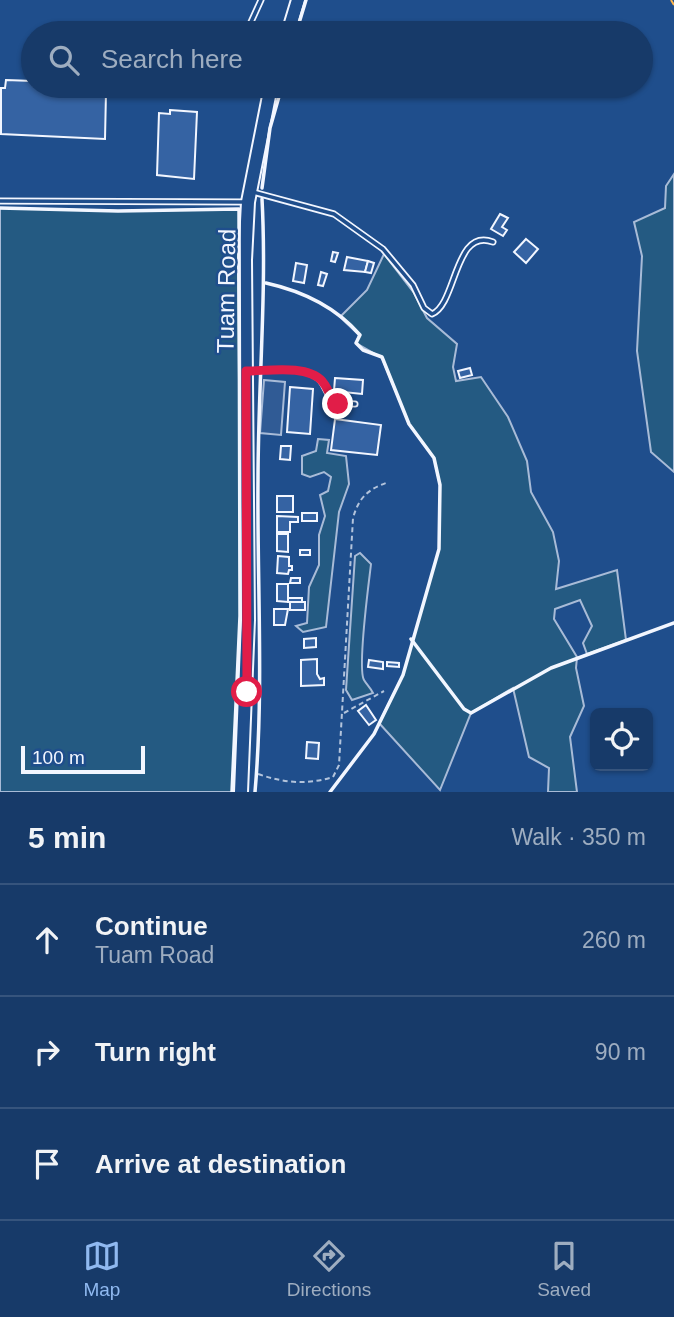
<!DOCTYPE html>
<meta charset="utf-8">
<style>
:root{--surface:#173a69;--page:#20416f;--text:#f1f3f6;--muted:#9eadc0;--line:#36547d;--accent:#90b9f0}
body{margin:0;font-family:Helvetica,sans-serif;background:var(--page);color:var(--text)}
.controls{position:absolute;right:21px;bottom:21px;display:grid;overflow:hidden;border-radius:10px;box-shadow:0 2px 5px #0004}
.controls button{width:63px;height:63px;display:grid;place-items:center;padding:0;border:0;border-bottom:2px solid var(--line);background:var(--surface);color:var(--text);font:35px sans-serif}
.scale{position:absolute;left:21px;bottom:18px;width:124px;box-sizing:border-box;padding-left:7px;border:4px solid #f2f6ff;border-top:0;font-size:19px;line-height:24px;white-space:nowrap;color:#f2f6ff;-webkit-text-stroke:5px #1f4e8c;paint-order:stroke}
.stop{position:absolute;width:21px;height:21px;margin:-16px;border:5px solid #e11d48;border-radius:50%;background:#fff}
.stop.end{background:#e11d48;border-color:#fff;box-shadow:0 2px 7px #0008}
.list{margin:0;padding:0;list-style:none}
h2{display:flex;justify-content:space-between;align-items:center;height:91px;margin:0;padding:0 28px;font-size:30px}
h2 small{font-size:23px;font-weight:400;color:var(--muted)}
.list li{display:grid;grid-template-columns:46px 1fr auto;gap:21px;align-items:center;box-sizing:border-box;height:112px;padding:0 28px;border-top:2px solid var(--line)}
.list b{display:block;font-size:26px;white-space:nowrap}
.list p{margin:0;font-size:23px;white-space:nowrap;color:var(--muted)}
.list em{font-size:23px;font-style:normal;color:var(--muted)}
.icon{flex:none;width:38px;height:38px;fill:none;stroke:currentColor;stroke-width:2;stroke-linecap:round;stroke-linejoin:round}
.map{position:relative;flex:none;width:674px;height:792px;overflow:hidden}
.search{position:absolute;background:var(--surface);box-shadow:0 2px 5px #0004;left:21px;right:21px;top:21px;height:77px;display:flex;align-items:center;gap:18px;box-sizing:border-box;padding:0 24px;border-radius:38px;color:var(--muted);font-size:26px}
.sheet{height:427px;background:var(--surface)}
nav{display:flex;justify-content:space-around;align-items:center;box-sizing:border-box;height:98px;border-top:2px solid var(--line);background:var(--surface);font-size:19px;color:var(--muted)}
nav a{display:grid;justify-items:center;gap:4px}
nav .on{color:var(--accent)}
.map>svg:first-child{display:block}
</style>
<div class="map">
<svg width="674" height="792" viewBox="0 0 674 792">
<rect width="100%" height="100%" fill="#1f4e8c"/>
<g fill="#245a82" stroke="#a8bbd7" stroke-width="2">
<polygon points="674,174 674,472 651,452 637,351 642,256 634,222 665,208 666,186"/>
<polygon points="0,208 118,211 239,209 240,616 232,792 0,792"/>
<polygon points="384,254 414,293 427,318 457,344 453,367 456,381 481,377 508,417 527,461 531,492 553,532 559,561 556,589 617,570 626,640 587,654 583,643 592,626 580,600 555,609 554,619 577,657 576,668 584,706 570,737 577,792 548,792 549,768 529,757 513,688 471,713 440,790 379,723 403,675 439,549 440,486 434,458 409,424 382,358 356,343 359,335 340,317 367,290"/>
<polygon points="318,439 329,440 327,453 346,456 349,484 339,512 326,627 303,632 296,626 307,623 309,587 319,565 319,535 325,516 320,495 328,491 331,477 324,472 310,477 302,474 302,456 316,451"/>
<path d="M360 553 371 564C369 582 357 668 364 680 367 685 370 687 373 693L352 700 346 690 355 556Z"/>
</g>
<polygon fill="#305b95" stroke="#a8bbd7" stroke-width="2" points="264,380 285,382 281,435 260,433"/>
<g fill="#3563a3" stroke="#f2f6ff" stroke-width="2">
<polygon points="6,80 33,81 33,86 87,86 95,91 106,92 105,139 1,134 1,88 5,88"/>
<polygon points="170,110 197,112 194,179 157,175 159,113 170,114"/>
<polygon points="500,214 508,218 502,227 507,230 503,236 491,229"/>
<polygon points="526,239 538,249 526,263 514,252"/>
<polygon points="333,252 338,253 335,262 331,261"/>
<polygon points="347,257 368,261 365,272 344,270"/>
<polygon points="368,261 374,263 371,273 365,272"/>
<polygon points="296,263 307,265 304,283 293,281"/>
<polygon points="321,272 327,274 323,286 318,285"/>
<polygon points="470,368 472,375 460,378 458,371"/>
<polygon points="335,378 363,380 362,394 334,391"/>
<polygon points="290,387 313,389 310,434 287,432"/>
<polygon points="335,419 381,425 377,455 331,450"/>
<polygon points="281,446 291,446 290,460 280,459"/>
<rect x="277" y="496" width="16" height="16"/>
<rect x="302" y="513" width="15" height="8"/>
<polygon points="277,516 298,517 298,522 290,522 290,532 277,532"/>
<polygon points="277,534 288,534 288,552 277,551"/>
<rect x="300" y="550" width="10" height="5"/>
<polygon points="278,556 289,557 289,566 292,566 292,570 289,570 288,574 277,573"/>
<polygon points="291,578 300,578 300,583 290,583"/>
<polygon points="277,584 288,584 288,602 277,601"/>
<rect x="288" y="598" width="14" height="4"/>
<rect x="290" y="602" width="15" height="8"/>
<polygon points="274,609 288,609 285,625 274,625"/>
<polygon points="316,638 316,647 304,648 304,639"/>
<polygon points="317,659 317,674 320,679 324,678 324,685 301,686 301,660"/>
<polygon points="369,660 383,662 383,669 368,667"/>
<polygon points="387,662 399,663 399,667 387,666"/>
<polygon points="366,705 376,720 369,725 358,711"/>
<polygon points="307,742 319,743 318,759 306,758"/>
</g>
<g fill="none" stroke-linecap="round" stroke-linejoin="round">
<g stroke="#f2f6ff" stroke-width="7">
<g id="lane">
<polyline points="246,33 261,0"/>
<path d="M253 192 334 214 383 249 413 285 424 308 432 314C457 304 454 227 493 242"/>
<polyline points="0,201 246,202"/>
<path d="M251 371C267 371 292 367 308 373 336 383 315 404 355 404"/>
</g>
</g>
<g stroke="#f2f6ff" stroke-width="16">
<g id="primary">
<polyline points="288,33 298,0"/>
<polyline points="241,792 248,620 245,260 248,202 271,86"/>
</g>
</g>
<g stroke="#b3c4dc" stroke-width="2" stroke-dasharray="5 3.5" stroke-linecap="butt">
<polyline points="344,713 384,691"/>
<path d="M258 774C284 783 307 785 333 777L339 765 353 518C359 497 368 489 389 482"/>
</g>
<use href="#lane" stroke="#1f4e8c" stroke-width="3.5"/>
<use href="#primary" stroke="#1f4e8c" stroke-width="12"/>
<g stroke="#f2f6ff" stroke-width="3.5">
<polyline points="296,33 306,0"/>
<polyline points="262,188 270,128 282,86"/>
<polyline points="0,208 118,211 239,209 240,616 232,792"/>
<path d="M266 283C302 291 335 306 360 335L356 343 363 350 382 357 409 424 434 458 440 485 439 549 403 675 374 734 330 792"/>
<polyline points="411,639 464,709 471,713 551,668 674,623"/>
<path d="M255 792C264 689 257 583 258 480 258 386 267 293 262 199"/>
</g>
<polyline stroke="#ffb74d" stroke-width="2" stroke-dasharray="24 5 3.5 5" stroke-linecap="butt" points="671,0 674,5"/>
</g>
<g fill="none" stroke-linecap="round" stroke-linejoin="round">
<path stroke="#e11d48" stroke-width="9" d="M247 692 246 371C267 371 307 364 322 381 329 389 329 397 338 404"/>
</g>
<g text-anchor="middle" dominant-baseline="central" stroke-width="5" stroke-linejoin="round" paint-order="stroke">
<g font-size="24" fill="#f2f6ff" stroke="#1f4e8c">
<text transform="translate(226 291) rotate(-89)">Tuam Road</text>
</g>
</g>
</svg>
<div class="controls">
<button><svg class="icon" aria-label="locate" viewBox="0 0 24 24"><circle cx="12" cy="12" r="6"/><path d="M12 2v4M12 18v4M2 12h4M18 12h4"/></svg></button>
</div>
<div class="scale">100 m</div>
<div class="stop" style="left:247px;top:692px"></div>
<div class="stop end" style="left:338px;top:404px"></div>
<div class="search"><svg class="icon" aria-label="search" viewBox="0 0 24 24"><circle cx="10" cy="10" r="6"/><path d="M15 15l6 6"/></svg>Search here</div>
</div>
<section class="sheet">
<h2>5 min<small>Walk · 350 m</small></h2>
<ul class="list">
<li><svg class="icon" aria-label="ahead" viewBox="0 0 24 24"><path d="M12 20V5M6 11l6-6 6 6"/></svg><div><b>Continue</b><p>Tuam Road</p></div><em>260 m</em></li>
<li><svg class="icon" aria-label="right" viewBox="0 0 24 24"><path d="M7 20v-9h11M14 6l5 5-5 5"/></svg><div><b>Turn right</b></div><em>90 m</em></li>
<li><svg class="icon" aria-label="arrive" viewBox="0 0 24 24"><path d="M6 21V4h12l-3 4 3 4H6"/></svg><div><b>Arrive at destination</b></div></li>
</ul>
</section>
<nav>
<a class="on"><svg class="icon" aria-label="map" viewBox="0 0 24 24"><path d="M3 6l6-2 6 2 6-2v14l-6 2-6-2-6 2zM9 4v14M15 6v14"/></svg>Map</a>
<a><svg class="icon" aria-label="directions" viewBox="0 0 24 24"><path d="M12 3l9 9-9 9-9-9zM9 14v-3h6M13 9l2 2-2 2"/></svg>Directions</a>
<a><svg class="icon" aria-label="saved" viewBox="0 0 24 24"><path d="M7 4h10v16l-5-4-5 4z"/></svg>Saved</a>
</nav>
